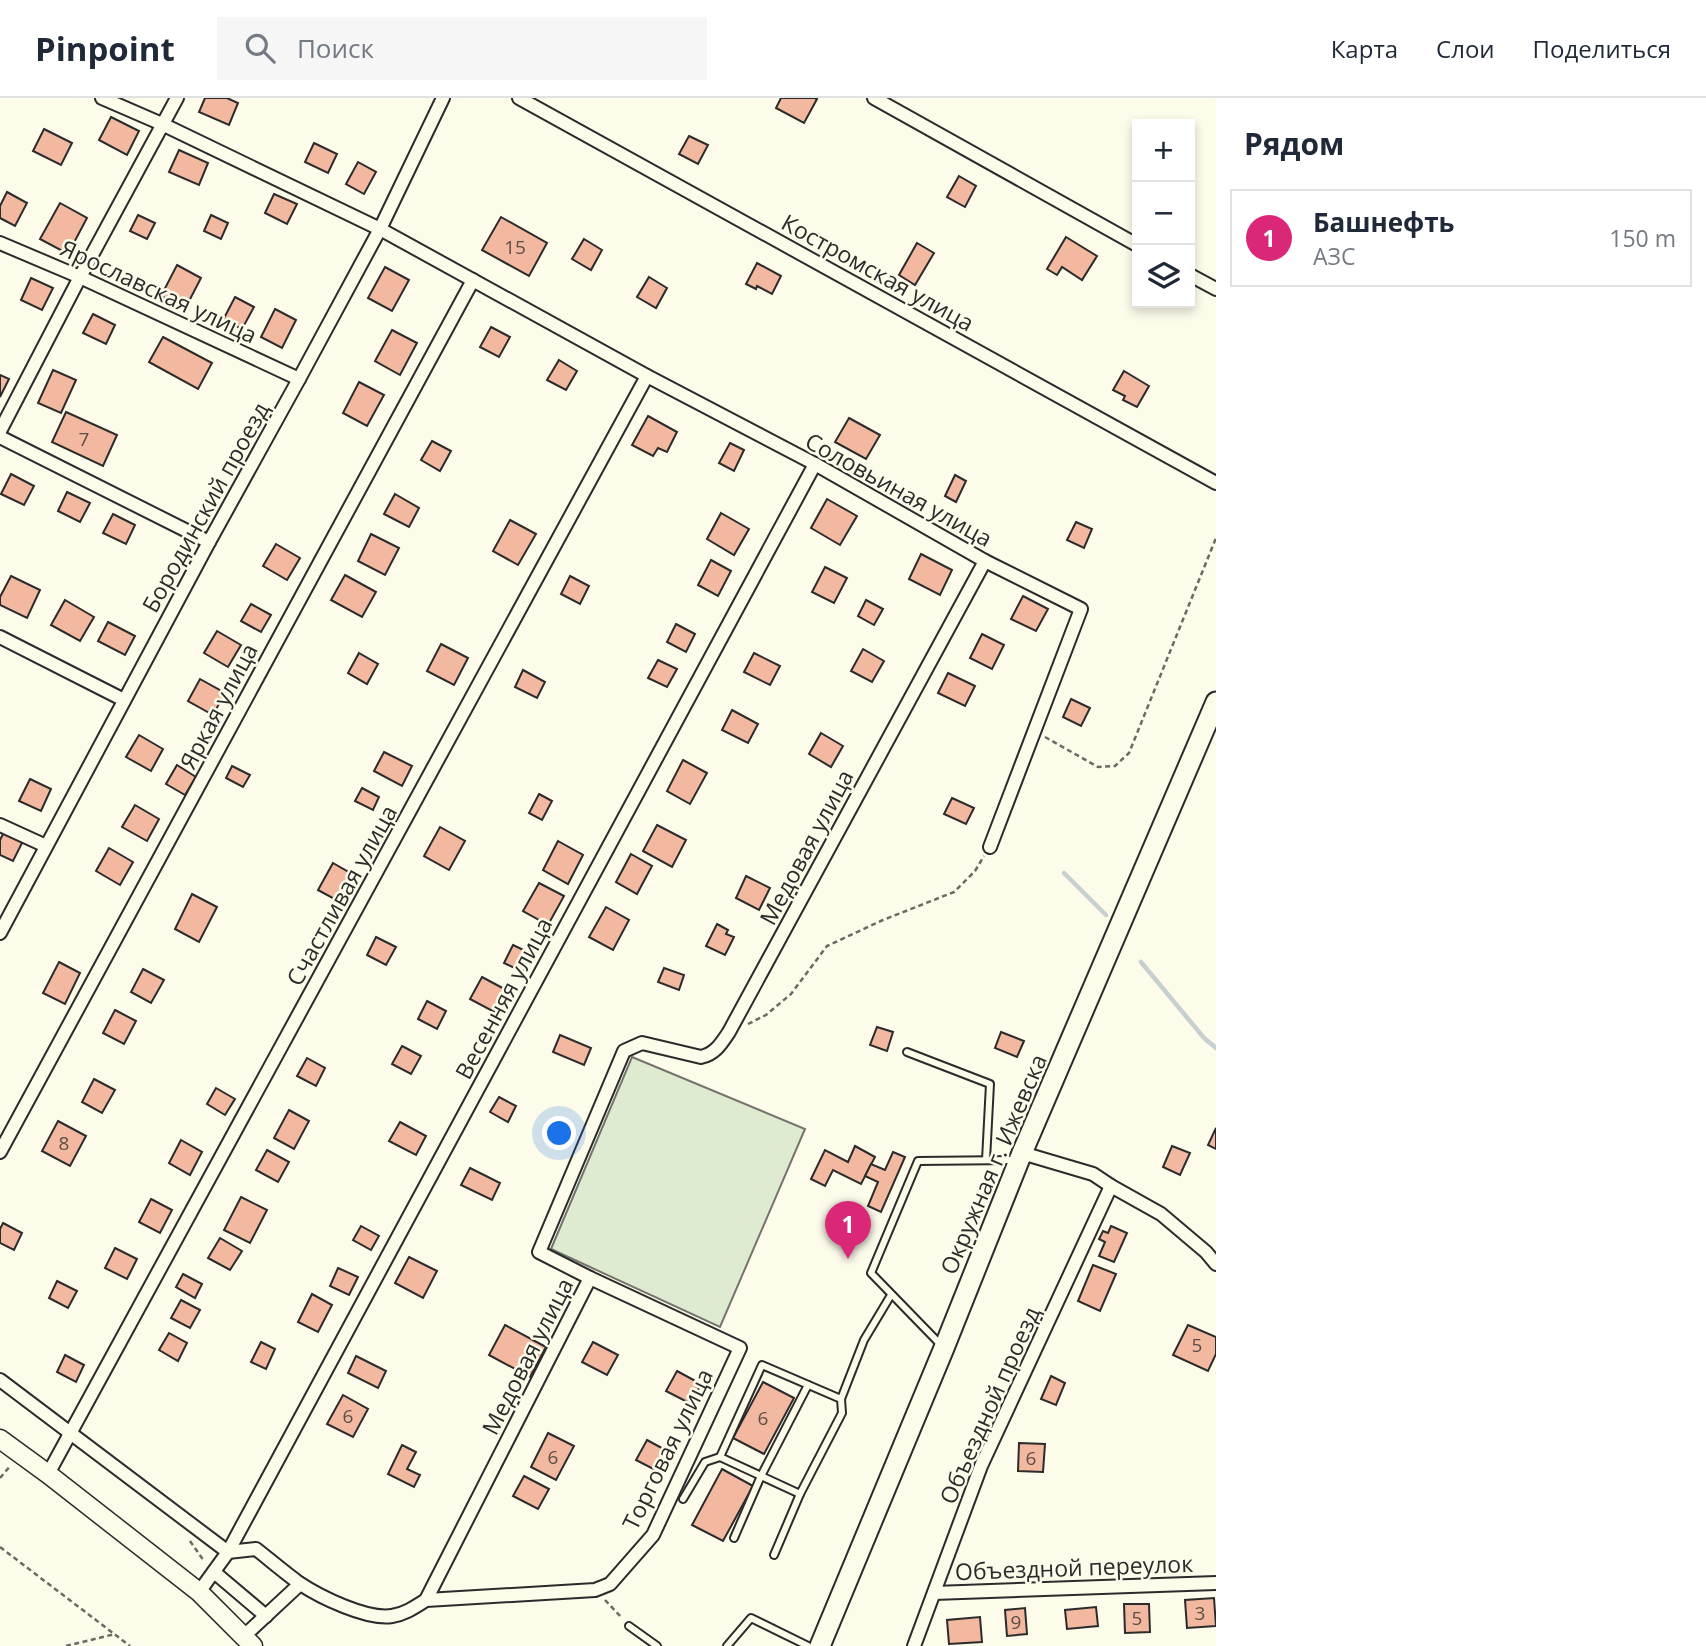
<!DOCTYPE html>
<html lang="ru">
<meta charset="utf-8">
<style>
:root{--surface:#fff;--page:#f6f6f7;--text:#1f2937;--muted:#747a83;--line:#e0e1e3;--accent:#db2777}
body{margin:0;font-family:"Open Sans",sans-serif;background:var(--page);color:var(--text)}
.controls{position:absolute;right:21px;top:21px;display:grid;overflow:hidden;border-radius:0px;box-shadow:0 4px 10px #0003}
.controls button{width:63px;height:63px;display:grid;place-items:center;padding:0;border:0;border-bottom:2px solid var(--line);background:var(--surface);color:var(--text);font:35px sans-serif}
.you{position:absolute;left:560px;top:1036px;width:24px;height:24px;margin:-18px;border:5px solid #fff;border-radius:50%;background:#1a73e8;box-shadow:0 0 0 10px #1a73e833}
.badge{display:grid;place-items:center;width:46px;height:46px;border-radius:50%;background:var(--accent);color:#fff;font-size:23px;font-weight:700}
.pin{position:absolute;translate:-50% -58px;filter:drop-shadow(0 2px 4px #0008)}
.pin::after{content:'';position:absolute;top:37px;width:24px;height:21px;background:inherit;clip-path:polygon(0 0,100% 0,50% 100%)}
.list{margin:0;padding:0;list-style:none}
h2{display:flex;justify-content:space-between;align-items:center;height:91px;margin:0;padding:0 28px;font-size:30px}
h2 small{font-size:23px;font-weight:400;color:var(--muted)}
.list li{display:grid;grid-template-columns:46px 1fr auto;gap:21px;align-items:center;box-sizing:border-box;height:98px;margin:0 14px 14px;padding:0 14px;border:2px solid var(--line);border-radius:0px}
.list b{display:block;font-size:26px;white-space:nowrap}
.list p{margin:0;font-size:23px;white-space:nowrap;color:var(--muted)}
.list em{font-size:23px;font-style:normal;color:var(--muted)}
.icon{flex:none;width:38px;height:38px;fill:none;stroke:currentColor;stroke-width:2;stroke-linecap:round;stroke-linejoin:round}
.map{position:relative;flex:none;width:1216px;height:1548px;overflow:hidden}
header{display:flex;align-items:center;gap:42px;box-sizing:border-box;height:98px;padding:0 35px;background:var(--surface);border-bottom:2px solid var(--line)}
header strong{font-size:33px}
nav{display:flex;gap:38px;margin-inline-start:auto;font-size:24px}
.search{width:490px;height:63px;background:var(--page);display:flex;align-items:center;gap:18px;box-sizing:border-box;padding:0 24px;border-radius:0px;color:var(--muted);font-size:26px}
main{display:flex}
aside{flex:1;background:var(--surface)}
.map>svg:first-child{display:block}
</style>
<header>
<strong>Pinpoint</strong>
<div class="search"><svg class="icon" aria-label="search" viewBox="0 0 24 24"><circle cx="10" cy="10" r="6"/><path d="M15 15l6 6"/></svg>Поиск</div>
<nav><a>Карта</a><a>Слои</a><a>Поделиться</a></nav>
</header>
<main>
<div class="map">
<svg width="1216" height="1548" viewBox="0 0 1216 1548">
<rect width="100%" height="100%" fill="#fdfbea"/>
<polygon fill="#deebd1" stroke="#74746e" stroke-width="2" points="632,959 805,1031 720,1229 551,1151"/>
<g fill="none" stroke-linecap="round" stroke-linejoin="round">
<g stroke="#c7d0d0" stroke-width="4.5">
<polyline points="1064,775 1106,817"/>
<polyline points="1141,864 1204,940 1216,950"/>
</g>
</g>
<g fill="#f2b8a0" stroke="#2b2b2b" stroke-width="2">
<polygon points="205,0 227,0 238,5 229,27 199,14"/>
<polygon points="781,0 814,0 817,1 804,25 776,10"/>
<polygon points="111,19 139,33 127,57 99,42"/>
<polygon points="44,31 72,45 61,67 33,53"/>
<polygon points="689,38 708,47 698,66 679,56"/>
<polygon points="314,45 337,56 328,75 305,64"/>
<polygon points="179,52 208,65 199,87 169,74"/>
<polygon points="358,64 376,74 364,96 346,86"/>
<polygon points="959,78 976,88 965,109 947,99"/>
<polygon points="7,94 27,105 15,128 0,120 0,108"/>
<polygon points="274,96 297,106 287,126 265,115"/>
<polygon points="60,105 87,120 68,156 40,141"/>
<polygon points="138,117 155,125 147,141 130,133"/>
<polygon points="211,117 228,125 221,141 204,133"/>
<polygon points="501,119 547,145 529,178 482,152"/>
<polygon points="1066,139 1097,158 1082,182 1062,169 1057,177 1047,171"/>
<polygon points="584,141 602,152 591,172 572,161"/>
<polygon points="917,145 934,155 915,187 899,177"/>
<polygon points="757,165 781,178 772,196 757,188 756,191 746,186"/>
<polygon points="177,167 201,180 185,211 161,198"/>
<polygon points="385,169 409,182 392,213 368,200"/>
<polygon points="649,179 667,190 656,210 637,199"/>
<polygon points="31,180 53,190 42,212 21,202"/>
<polygon points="235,199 254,209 242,231 223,222"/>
<polygon points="275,211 296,222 282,250 261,239"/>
<polygon points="93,216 115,227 106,246 83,235"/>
<polygon points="491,229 510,239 499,259 480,249"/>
<polygon points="392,232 417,245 400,277 375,263"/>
<polygon points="163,239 212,265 198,291 149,264"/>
<polygon points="559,262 577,273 566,292 547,282"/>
<polygon points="53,272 76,282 61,315 38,305"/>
<polygon points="1124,273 1149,288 1137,309 1123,302 1125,298 1113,292"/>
<polygon points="0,277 9,281 0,299"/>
<polygon points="359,284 384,297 367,328 343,315"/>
<polygon points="66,314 117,337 103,368 52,344"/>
<polygon points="648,318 677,334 667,354 658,350 653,358 632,347"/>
<polygon points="849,320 880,337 866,361 835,344"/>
<polygon points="432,343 451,353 440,373 421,362"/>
<polygon points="730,345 744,352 734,373 719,365"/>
<polygon points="11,376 34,388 24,407 1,396"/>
<polygon points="955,377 966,383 956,404 945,398"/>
<polygon points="67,394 90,405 80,424 58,413"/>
<polygon points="395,396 419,410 409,429 384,416"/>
<polygon points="827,401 857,418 840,447 811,430"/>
<polygon points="721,415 749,431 734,457 707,441"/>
<polygon points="113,416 135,427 126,446 103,435"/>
<polygon points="510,422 536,436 518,467 493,453"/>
<polygon points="1076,424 1092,431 1084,450 1067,442"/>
<polygon points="371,436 399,450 385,477 358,463"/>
<polygon points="276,446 300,460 287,482 263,468"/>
<polygon points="921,456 952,472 940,497 909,481"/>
<polygon points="711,462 731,473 718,498 698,487"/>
<polygon points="825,469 847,480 834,505 812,494"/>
<polygon points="345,477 376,494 362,519 331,502"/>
<polygon points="11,478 40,492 27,520 0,507 0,499"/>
<polygon points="570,478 589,488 580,506 561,496"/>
<polygon points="1023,498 1048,511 1036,533 1011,521"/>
<polygon points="65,502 94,519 80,543 51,527"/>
<polygon points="866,502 883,511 874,527 858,518"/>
<polygon points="251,506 271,517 261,534 241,523"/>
<polygon points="108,524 135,538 125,557 98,543"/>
<polygon points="676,526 695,536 686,554 667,544"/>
<polygon points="217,533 241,547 228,569 204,555"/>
<polygon points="982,536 1004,547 992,571 970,560"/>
<polygon points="441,546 468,560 454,587 427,573"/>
<polygon points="863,551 884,563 872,584 851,573"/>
<polygon points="359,555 378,566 367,586 348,575"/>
<polygon points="754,555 780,568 770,587 744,574"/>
<polygon points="658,562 677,571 667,589 648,580"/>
<polygon points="523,572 545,584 537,600 515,589"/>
<polygon points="948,575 975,588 965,608 938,595"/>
<polygon points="200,581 225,595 213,617 188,603"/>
<polygon points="1071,601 1090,610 1081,628 1063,619"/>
<polygon points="732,612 758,626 748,645 722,632"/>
<polygon points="821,635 843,648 831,669 809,656"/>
<polygon points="139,637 163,651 151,673 126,659"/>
<polygon points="384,654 412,668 402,688 374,673"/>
<polygon points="683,662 707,675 690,706 667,693"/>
<polygon points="177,667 196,679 185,697 166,686"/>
<polygon points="232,668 250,677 243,689 226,680"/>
<polygon points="30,681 51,691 41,713 19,703"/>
<polygon points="362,690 379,699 373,712 355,703"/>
<polygon points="539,696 552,703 542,722 529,715"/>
<polygon points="952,700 974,710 966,726 944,716"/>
<polygon points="135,707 159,721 147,743 122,729"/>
<polygon points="657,727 686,742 672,769 643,753"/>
<polygon points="440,729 465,743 449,772 424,758"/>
<polygon points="4,734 23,743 13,763 0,757 0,742"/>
<polygon points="558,743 583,757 568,786 543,772"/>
<polygon points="109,750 133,764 120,787 96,773"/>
<polygon points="631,756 652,768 637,796 616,784"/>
<polygon points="333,765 352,776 338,803 318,792"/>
<polygon points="746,778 770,790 759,812 736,800"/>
<polygon points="539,785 564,798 548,827 523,813"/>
<polygon points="192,796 217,809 199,844 175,831"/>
<polygon points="606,809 629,822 613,852 589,839"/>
<polygon points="717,826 728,832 726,836 734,839 725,857 706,848"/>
<polygon points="376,839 396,849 386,867 367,857"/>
<polygon points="513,847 532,856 523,874 504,865"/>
<polygon points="59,864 80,875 65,906 43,895"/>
<polygon points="664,870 684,877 679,892 658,884"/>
<polygon points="143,871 164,882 151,905 131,894"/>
<polygon points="482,879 510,894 498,916 470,901"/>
<polygon points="427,903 446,913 437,931 418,921"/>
<polygon points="115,912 136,923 124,946 103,935"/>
<polygon points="877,929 893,934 887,953 870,947"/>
<polygon points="1001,934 1024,943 1017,959 995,950"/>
<polygon points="560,937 591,950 584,967 553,954"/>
<polygon points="402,948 421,958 411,976 392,966"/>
<polygon points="307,960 325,970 316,988 297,978"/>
<polygon points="94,981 115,992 102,1015 82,1004"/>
<polygon points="216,990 235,1001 225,1017 207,1006"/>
<polygon points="499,999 516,1008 508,1024 490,1014"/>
<polygon points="289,1012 309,1023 294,1051 274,1040"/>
<polygon points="58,1023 86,1038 70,1068 42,1053"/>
<polygon points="400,1024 426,1038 416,1057 389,1043"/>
<polygon points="1216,1030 1216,1051 1208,1047"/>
<polygon points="181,1042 202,1054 190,1077 169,1065"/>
<polygon points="855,1048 875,1059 861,1086 833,1072 825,1088 811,1081 825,1052 848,1064"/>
<polygon points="1172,1048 1190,1055 1180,1077 1163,1069"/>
<polygon points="267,1052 289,1064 278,1084 256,1072"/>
<polygon points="893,1054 905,1059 881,1114 868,1108 878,1084 865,1078 871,1066 885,1072"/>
<polygon points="470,1070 500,1085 492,1102 461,1087"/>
<polygon points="241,1099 267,1112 250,1145 224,1132"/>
<polygon points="151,1101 172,1112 160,1135 139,1124"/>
<polygon points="3,1125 22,1135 14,1152 0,1145 0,1131"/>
<polygon points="361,1128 379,1138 371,1152 353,1142"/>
<polygon points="1111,1128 1127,1135 1114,1164 1099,1158 1105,1144 1099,1141 1103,1133 1108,1135"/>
<polygon points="220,1140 242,1153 230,1172 208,1160"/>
<polygon points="115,1150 137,1161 127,1181 105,1170"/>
<polygon points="409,1159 437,1173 423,1200 395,1185"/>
<polygon points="1093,1167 1116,1176 1100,1213 1078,1203"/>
<polygon points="338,1170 358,1179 349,1197 330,1188"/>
<polygon points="183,1176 202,1186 195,1200 176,1189"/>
<polygon points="57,1183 77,1193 68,1210 49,1200"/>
<polygon points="312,1196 332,1207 318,1234 298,1224"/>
<polygon points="181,1202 200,1212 190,1230 171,1220"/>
<polygon points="505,1227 546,1249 530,1279 489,1257"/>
<polygon points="1188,1227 1216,1239 1216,1256 1208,1273 1173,1257"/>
<polygon points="169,1235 187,1245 178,1263 159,1252"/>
<polygon points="261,1244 275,1251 266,1271 251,1264"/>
<polygon points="593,1244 618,1257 607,1277 582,1264"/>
<polygon points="65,1257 84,1267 76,1284 57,1274"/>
<polygon points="356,1258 386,1273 378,1290 348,1275"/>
<polygon points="677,1273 701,1286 691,1306 666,1293"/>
<polygon points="1051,1278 1065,1285 1056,1307 1041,1301"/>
<polygon points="763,1284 794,1300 764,1356 733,1340"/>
<polygon points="343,1297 368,1311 353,1339 327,1326"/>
<polygon points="548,1335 574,1348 556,1382 531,1369"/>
<polygon points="647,1342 671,1355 661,1375 636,1362"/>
<polygon points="1019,1345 1045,1346 1043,1374 1018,1373"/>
<polygon points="402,1347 416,1354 407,1371 420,1377 414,1389 388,1376"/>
<polygon points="722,1371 753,1388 723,1443 692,1427"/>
<polygon points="524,1378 549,1391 538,1411 513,1398"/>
<polygon points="1214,1500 1216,1528 1187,1530 1185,1502"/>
<polygon points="1124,1506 1149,1506 1150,1534 1125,1535"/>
<polygon points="1096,1509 1098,1528 1067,1531 1065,1512"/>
<polygon points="1025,1510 1027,1536 1007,1538 1005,1512"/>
<polygon points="980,1519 982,1544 949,1546 947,1522"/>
</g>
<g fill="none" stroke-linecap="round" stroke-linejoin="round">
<g stroke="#2b2b2b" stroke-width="10">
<g id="lane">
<polyline points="907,954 990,986 986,1062"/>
<polyline points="941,1247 871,1175 918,1063 1014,1062"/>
<polyline points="841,1301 842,1315 800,1396 720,1359 762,1267 841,1301 864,1242 891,1197"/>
<polyline points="683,1401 705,1364 720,1359"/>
<polyline points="734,1440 761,1378 808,1287"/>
<polyline points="774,1457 800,1396"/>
<polyline points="629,1528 657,1548"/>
<polyline points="727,1548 751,1520 808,1548"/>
</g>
</g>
<g stroke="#2b2b2b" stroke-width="16">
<g id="street">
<polyline points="102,0 162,26 380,131 647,278 815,366 985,463 1081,511 990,749"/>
<polyline points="519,0 1216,385"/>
<polyline points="874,0 1137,147"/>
<polyline points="0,145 80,179 299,281"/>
<polyline points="1190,177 1216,191"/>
<polyline points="0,333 80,179 177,0"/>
<polyline points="0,339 209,444"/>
<polyline points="0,539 124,602"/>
<polyline points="0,727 46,748"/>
<polyline points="0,835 209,444 299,281 380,131 443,0"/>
<polyline points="0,1054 473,182"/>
<polyline points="1022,1055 1093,1076 1111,1088"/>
<polyline points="0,1282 228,1454"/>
<polyline points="48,1376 647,278"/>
<path d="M228 1454 256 1451C270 1462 284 1474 299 1485 320 1499 367 1522 392 1518 405 1516 415 1509 426 1502L590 1180 539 1154 624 953 642 945 701 959C715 956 721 946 729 934L985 463"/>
<polyline points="214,1474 266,1518"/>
<polyline points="199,1494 228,1454 815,366"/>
<polyline points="934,1495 1216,1485"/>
<polyline points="426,1502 595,1492 610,1486 653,1437 740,1250 590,1180"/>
<polyline points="244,1538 300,1486"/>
<polyline points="914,1548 981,1368 1111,1088 1161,1116 1206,1154 1216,1166"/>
</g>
</g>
<g stroke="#2b2b2b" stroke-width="21">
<polyline id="secondary" points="0,1341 48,1376 199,1494 253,1548"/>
</g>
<g stroke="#2b2b2b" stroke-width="23">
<polyline id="primary" points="820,1548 944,1250 1022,1055 1216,604"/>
</g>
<g stroke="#6a6964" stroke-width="2.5" stroke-dasharray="5 3.5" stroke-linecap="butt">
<polyline points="1045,639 1098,669 1115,668 1129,655 1216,440"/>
<polyline points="748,926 766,917 791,896 827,848 883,822 954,794 975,773 984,758"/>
<polyline points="0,1380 11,1367"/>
<polyline points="190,1443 204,1463"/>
<polyline points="0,1449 130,1548"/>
<polyline points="605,1502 622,1520"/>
<polyline points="66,1548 115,1536"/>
</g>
<use href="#lane" stroke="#fdfbea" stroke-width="6"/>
<use href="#street" stroke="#fdfbea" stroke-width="12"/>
<use href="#secondary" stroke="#fdfbea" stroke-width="18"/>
<use href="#primary" stroke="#fdfbea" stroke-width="19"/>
</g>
<g text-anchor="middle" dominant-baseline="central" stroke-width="5" stroke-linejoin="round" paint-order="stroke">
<g font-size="19" fill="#5d4e48">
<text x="515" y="149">15</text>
<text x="84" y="341">7</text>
<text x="64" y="1045">8</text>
<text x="1197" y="1247">5</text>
<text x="348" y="1318">6</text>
<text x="763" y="1320">6</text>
<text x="553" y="1359">6</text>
<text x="1031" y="1360">6</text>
<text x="1200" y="1515">3</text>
<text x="1137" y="1520">5</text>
<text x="1016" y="1524">9</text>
</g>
<g font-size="23" fill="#2b2b2b" stroke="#fdfbea">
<text transform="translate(878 174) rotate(29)">Костромская улица</text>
<text transform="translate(159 193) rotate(25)">Ярославская улица</text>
<text transform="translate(899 391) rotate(29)">Соловьиная улица</text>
<text transform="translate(205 409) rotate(-61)">Бородинский проезд</text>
<text transform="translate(218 608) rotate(-62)">Яркая улица</text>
<text transform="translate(806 749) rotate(-62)">Медовая улица</text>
<text transform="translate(341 797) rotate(-61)">Счастливая улица</text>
<text transform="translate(503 900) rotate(-62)">Весенняя улица</text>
<text transform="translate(993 1066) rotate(-67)">Окружная г. Ижевска</text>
<text transform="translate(527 1258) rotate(-63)">Медовая улица</text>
<text transform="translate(989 1307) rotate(-66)">Объездной проезд</text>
<text transform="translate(667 1351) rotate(-64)">Торговая улица</text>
<text transform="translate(1074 1469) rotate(-2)">Объездной переулок</text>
</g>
</g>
</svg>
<div class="controls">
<button>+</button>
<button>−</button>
<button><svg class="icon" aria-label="layers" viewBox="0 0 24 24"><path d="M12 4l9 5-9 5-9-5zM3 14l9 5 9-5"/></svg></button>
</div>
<div class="you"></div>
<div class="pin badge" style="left:848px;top:1161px">1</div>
</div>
<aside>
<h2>Рядом<small></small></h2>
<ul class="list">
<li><span class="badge">1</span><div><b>Башнефть</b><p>АЗС</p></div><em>150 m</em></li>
</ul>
</aside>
</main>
